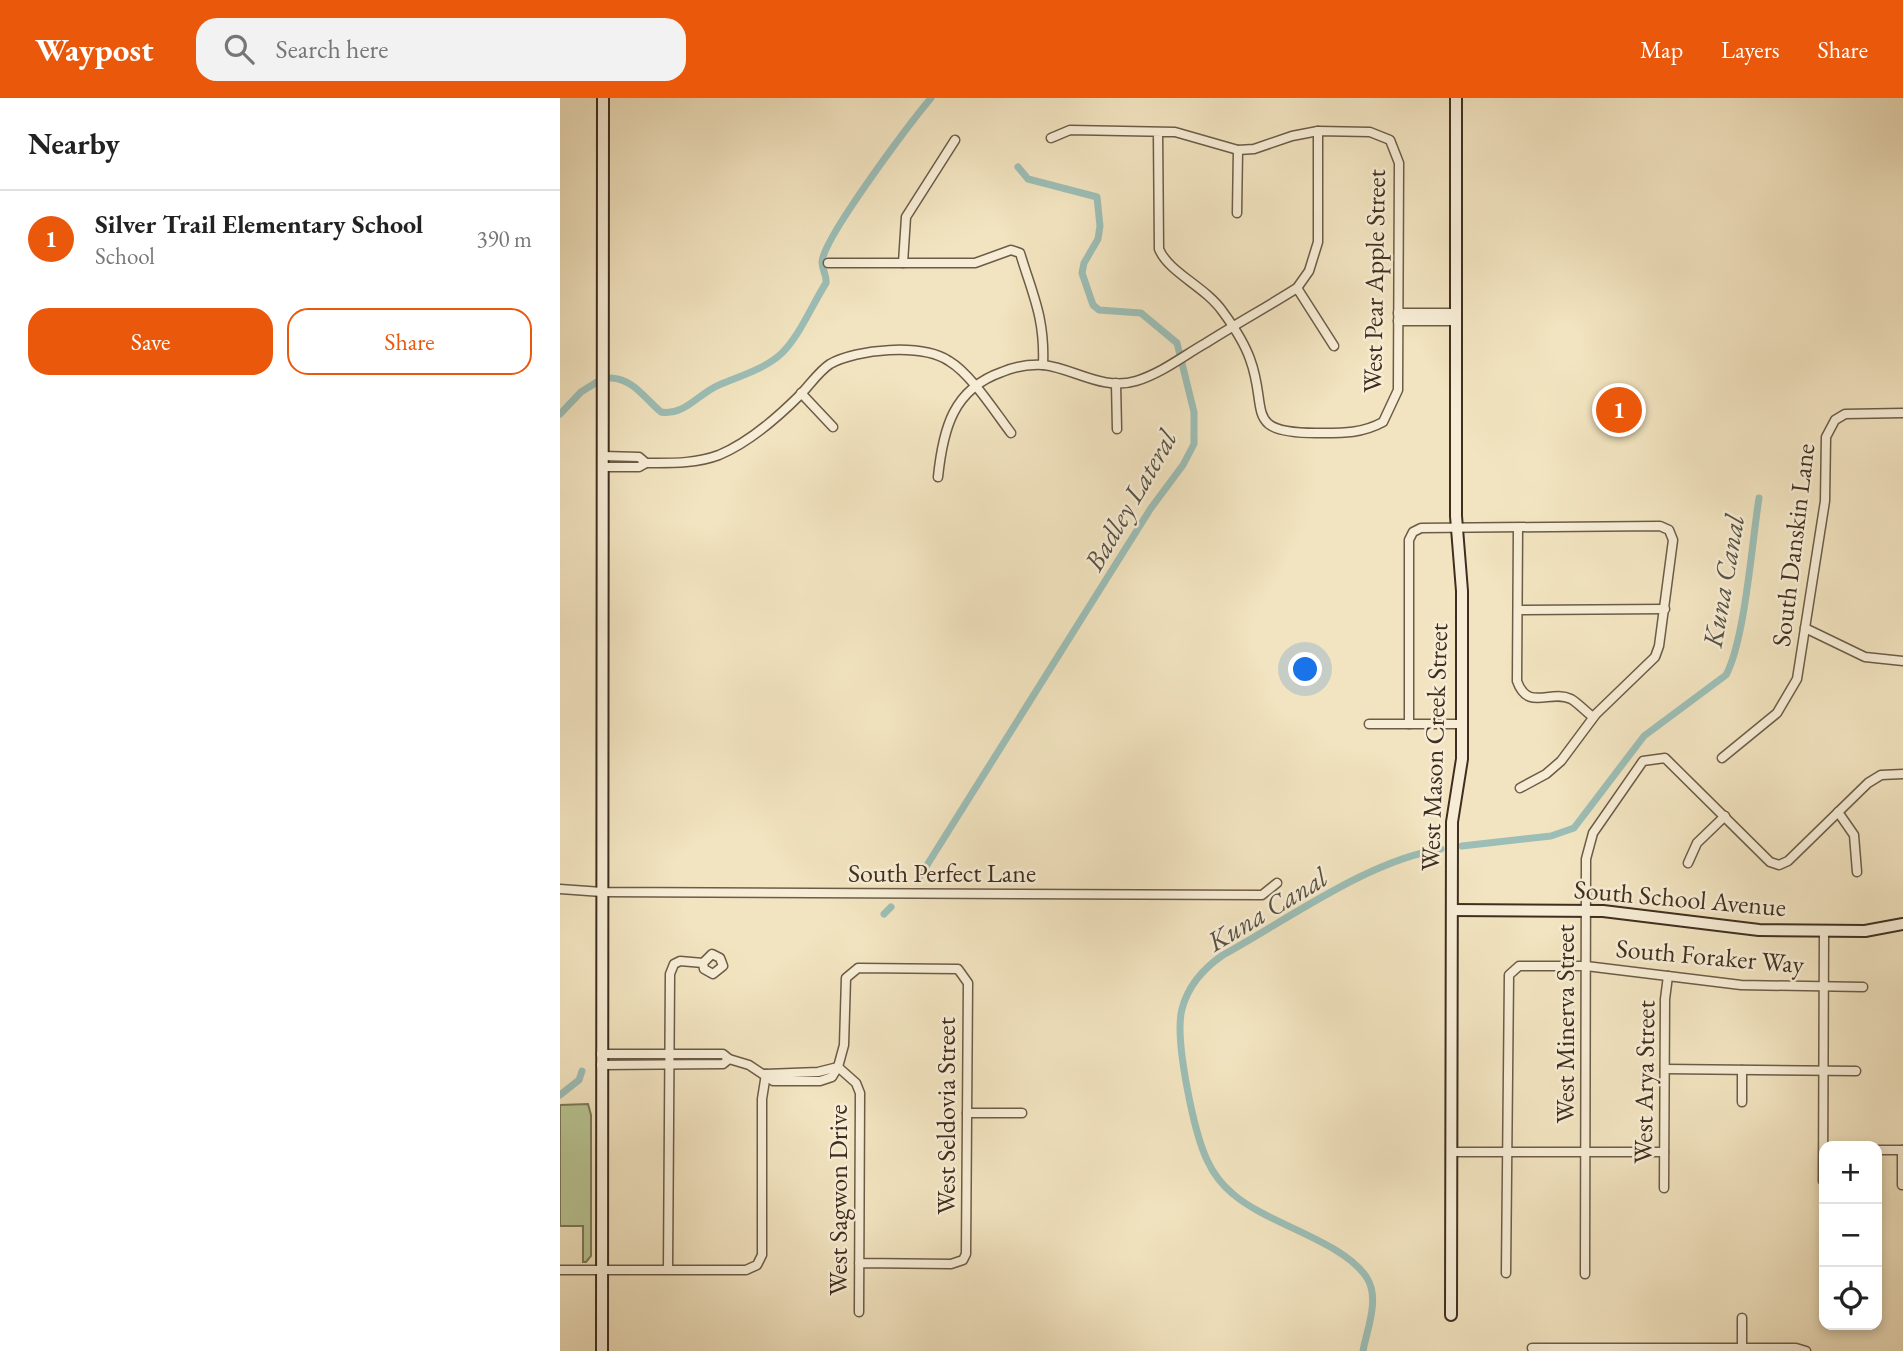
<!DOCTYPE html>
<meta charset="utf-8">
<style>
:root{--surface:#fff;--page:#f2f2f2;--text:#222;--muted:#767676;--line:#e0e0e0;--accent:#ea580c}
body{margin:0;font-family:"EB Garamond",serif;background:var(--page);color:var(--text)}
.controls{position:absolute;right:21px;bottom:21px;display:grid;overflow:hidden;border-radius:14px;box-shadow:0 4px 10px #0003}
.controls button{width:63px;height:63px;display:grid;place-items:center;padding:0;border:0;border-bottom:2px solid var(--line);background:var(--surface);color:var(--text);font:35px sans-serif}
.you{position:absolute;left:746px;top:572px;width:24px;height:24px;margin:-18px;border:5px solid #fff;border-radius:50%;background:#1a73e8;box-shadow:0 0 0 10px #1a73e833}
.badge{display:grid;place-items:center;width:46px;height:46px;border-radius:50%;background:var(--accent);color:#fff;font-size:23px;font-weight:700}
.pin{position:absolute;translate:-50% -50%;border:4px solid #fff;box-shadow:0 2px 7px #0006}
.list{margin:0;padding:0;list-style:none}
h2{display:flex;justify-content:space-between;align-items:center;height:91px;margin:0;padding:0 28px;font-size:30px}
h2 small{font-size:23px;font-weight:400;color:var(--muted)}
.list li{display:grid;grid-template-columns:46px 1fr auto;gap:21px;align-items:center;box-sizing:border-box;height:98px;padding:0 28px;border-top:2px solid var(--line)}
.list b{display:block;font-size:26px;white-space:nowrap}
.list p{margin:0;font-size:23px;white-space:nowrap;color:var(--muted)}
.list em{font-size:23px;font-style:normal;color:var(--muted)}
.actions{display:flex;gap:14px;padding:21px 28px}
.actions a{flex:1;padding:16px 0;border:2px solid var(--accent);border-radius:21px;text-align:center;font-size:24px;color:var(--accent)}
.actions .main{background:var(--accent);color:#fff}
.icon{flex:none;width:38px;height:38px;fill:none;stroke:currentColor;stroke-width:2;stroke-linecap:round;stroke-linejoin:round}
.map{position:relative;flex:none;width:1343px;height:1253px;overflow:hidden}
header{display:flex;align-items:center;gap:42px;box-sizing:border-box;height:98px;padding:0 35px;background:var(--accent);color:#fff}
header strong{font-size:33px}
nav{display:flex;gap:38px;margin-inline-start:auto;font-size:24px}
.search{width:490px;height:63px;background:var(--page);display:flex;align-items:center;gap:18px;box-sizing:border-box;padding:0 24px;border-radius:21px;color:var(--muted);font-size:26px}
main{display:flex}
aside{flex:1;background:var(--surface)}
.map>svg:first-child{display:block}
</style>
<header>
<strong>Waypost</strong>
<div class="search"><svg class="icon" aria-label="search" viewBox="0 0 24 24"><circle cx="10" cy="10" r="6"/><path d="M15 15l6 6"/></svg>Search here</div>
<nav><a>Map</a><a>Layers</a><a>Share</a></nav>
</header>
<main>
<aside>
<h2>Nearby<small></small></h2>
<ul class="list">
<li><span class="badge">1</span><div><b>Silver Trail Elementary School</b><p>School</p></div><em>390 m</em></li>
</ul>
<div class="actions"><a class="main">Save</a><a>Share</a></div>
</aside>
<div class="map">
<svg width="1343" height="1253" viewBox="0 0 1343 1253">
<rect width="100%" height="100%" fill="#f2e4c0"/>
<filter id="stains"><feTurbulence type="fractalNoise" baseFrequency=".00286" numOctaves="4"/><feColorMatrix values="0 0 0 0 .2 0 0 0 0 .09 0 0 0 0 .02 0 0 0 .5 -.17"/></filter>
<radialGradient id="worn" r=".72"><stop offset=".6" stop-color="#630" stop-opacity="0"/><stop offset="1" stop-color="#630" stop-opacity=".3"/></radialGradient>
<polygon fill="#b9c493" stroke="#7c7959" stroke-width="2" points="28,1006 31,1017 31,1158 26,1164 23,1164 23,1128 0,1128 0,1007"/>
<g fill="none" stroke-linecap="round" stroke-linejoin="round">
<g stroke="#9cbeb6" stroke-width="7">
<path d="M51 280C74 281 85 301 101 314 125 318 139 295 159 287 180 278 205 271 222 255 240 237 252 207 266 185 267 177 262 172 262 164 263 140 351 24 371 0"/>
<polyline points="0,316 21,294 37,284"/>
<path d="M902 748 991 738 1014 730 1084 638 1166 577C1185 542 1192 443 1199 400"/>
<polyline points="357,783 591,410 623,367 634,346 634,314 617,245 581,215 539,212 533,207 522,175 524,165 538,141 540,128 537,99 468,81 458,69"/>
<polyline points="324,816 331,809"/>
<polyline points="0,997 19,982 22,973"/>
<path d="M803 1253C807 1231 820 1201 807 1180 784 1143 707 1126 673 1096 662 1087 653 1075 647 1062 634 1034 614 941 622 911 628 888 644 870 663 857 727 822 809 762 881 751"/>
</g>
<g stroke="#6c5c47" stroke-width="11">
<g id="street">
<path d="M491 40 510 32 615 34 678 52 694 51 732 38 758 33 810 34 830 42 839 65 838 292 823 324C801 336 781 335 756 335 682 335 709 312 690 261 684 244 674 229 663 214 645 188 609 175 599 151L598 34"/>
<polyline points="677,115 678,52"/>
<path d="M268 165H415L451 152 460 155C473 198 485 220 483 267"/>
<polyline points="343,165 346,119 395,42"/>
<polyline points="737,190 774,248"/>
<polyline points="838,215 895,215"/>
<polyline points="838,223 895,223"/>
<polyline points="556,285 557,331"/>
<polyline points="241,295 273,329"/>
<polyline points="43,358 79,359 86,365 79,369 43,369"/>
<path d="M86 365C111 365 135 366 159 357 190 344 217 320 240 297 249 288 259 273 270 266 297 251 361 245 389 263 411 276 435 314 451 335"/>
<path d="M378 379C383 331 393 291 442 274 454 269 470 266 484 267 515 271 543 293 576 283 602 275 623 258 646 245 676 226 707 209 737 190L749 173 758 144V33"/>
<path d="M958 430 957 583C968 614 990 591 1011 601 1018 605 1026 614 1033 619"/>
<polyline points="958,512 1105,511"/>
<polyline points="1245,530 1305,559 1343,563"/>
<polyline points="809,626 902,626"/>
<polyline points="849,626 849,442 853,434 861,430 1100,428 1109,432 1113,442 1099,548 1095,559 1036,616 1001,663 986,676 960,690"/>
<polyline points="1162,660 1217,615 1237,581 1265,403 1266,339 1275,322 1285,316 1343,315"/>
<polyline points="1278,714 1294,737 1297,774"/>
<polyline points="1128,765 1137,745 1165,718"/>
<polyline points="0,791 42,794 702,797 717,785"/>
<polyline points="41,956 163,956 169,961 163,966 41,967"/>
<polyline points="169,961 189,967 213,983 260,983 272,979 278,969 258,974 206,976"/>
<polyline points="1105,971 1296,973"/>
<polyline points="1182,972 1182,1004"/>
<polyline points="407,1015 462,1015"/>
<polyline points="1317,1052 1343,1052"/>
<polyline points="891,1054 1104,1054"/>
<polyline points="1263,1083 1264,832"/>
<polyline points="1342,1087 1342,1052"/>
<polyline points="1104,1090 1105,901 1108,878"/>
<polyline points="299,1165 391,1166 403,1162 406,1156 408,885 398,871 298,870 286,880 284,947 278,969 296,985 300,995 299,1214"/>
<polyline points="108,1171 110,876 114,866 120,863 143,865 152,856 160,860 163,868 153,876 144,871 143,865"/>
<polyline points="0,1172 186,1172 197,1167 202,1157 202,1001 206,976"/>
<polyline points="946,1175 949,877 959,868 1026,868 1181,887 1303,889"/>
<polyline points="1025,1176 1026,761 1033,735 1083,663 1105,660 1210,764 1219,767 1228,763 1308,685 1321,677 1343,676"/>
<polyline points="972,1250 1236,1250 1246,1253"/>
<polyline points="1182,1250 1182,1220"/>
</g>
</g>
<g stroke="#3f2e1f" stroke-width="14">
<g id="secondary">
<polyline points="892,812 1043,813 1199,832 1305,833 1343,826"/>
<polyline points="891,1217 892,724 902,661 902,493 896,418 896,0"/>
<polyline points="42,1253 43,0"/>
</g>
</g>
<use href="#street" stroke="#f7edd6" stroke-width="8"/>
<use href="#secondary" stroke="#f7edd6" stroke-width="10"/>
</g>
<g text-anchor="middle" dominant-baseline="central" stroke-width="5" stroke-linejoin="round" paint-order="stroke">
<g font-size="26" fill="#3f2e1f" stroke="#f7edd6">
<text transform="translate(814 183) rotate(-89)">West Pear Apple Street</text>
<text transform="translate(1233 447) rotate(-83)">South Danskin Lane</text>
<text transform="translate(874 649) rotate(-88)">West Mason Creek Street</text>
<text x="382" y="775">South Perfect Lane</text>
<text transform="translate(1120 800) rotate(5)">South School Avenue</text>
<text transform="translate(1150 858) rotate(5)">South Foraker Way</text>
<text transform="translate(1005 926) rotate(-90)">West Minerva Street</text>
<text transform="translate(1084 984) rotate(-89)">West Arya Street</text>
<text transform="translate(386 1018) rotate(-90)">West Seldovia Street</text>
<text transform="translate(278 1102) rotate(-90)">West Sagwon Drive</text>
</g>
<g font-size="28" font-style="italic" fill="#565245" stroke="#f7edd6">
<text transform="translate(570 402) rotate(-60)">Badley Lateral</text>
<text transform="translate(1163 483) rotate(-80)">Kuna Canal</text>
<text transform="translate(707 811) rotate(-31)">Kuna Canal</text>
</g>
</g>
<rect width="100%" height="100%" filter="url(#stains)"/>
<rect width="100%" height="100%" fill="url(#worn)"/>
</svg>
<div class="controls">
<button>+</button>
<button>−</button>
<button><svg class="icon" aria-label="locate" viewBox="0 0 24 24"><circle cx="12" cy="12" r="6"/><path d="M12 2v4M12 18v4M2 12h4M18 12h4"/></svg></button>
</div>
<div class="you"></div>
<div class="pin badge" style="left:1059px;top:312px">1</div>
</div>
</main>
